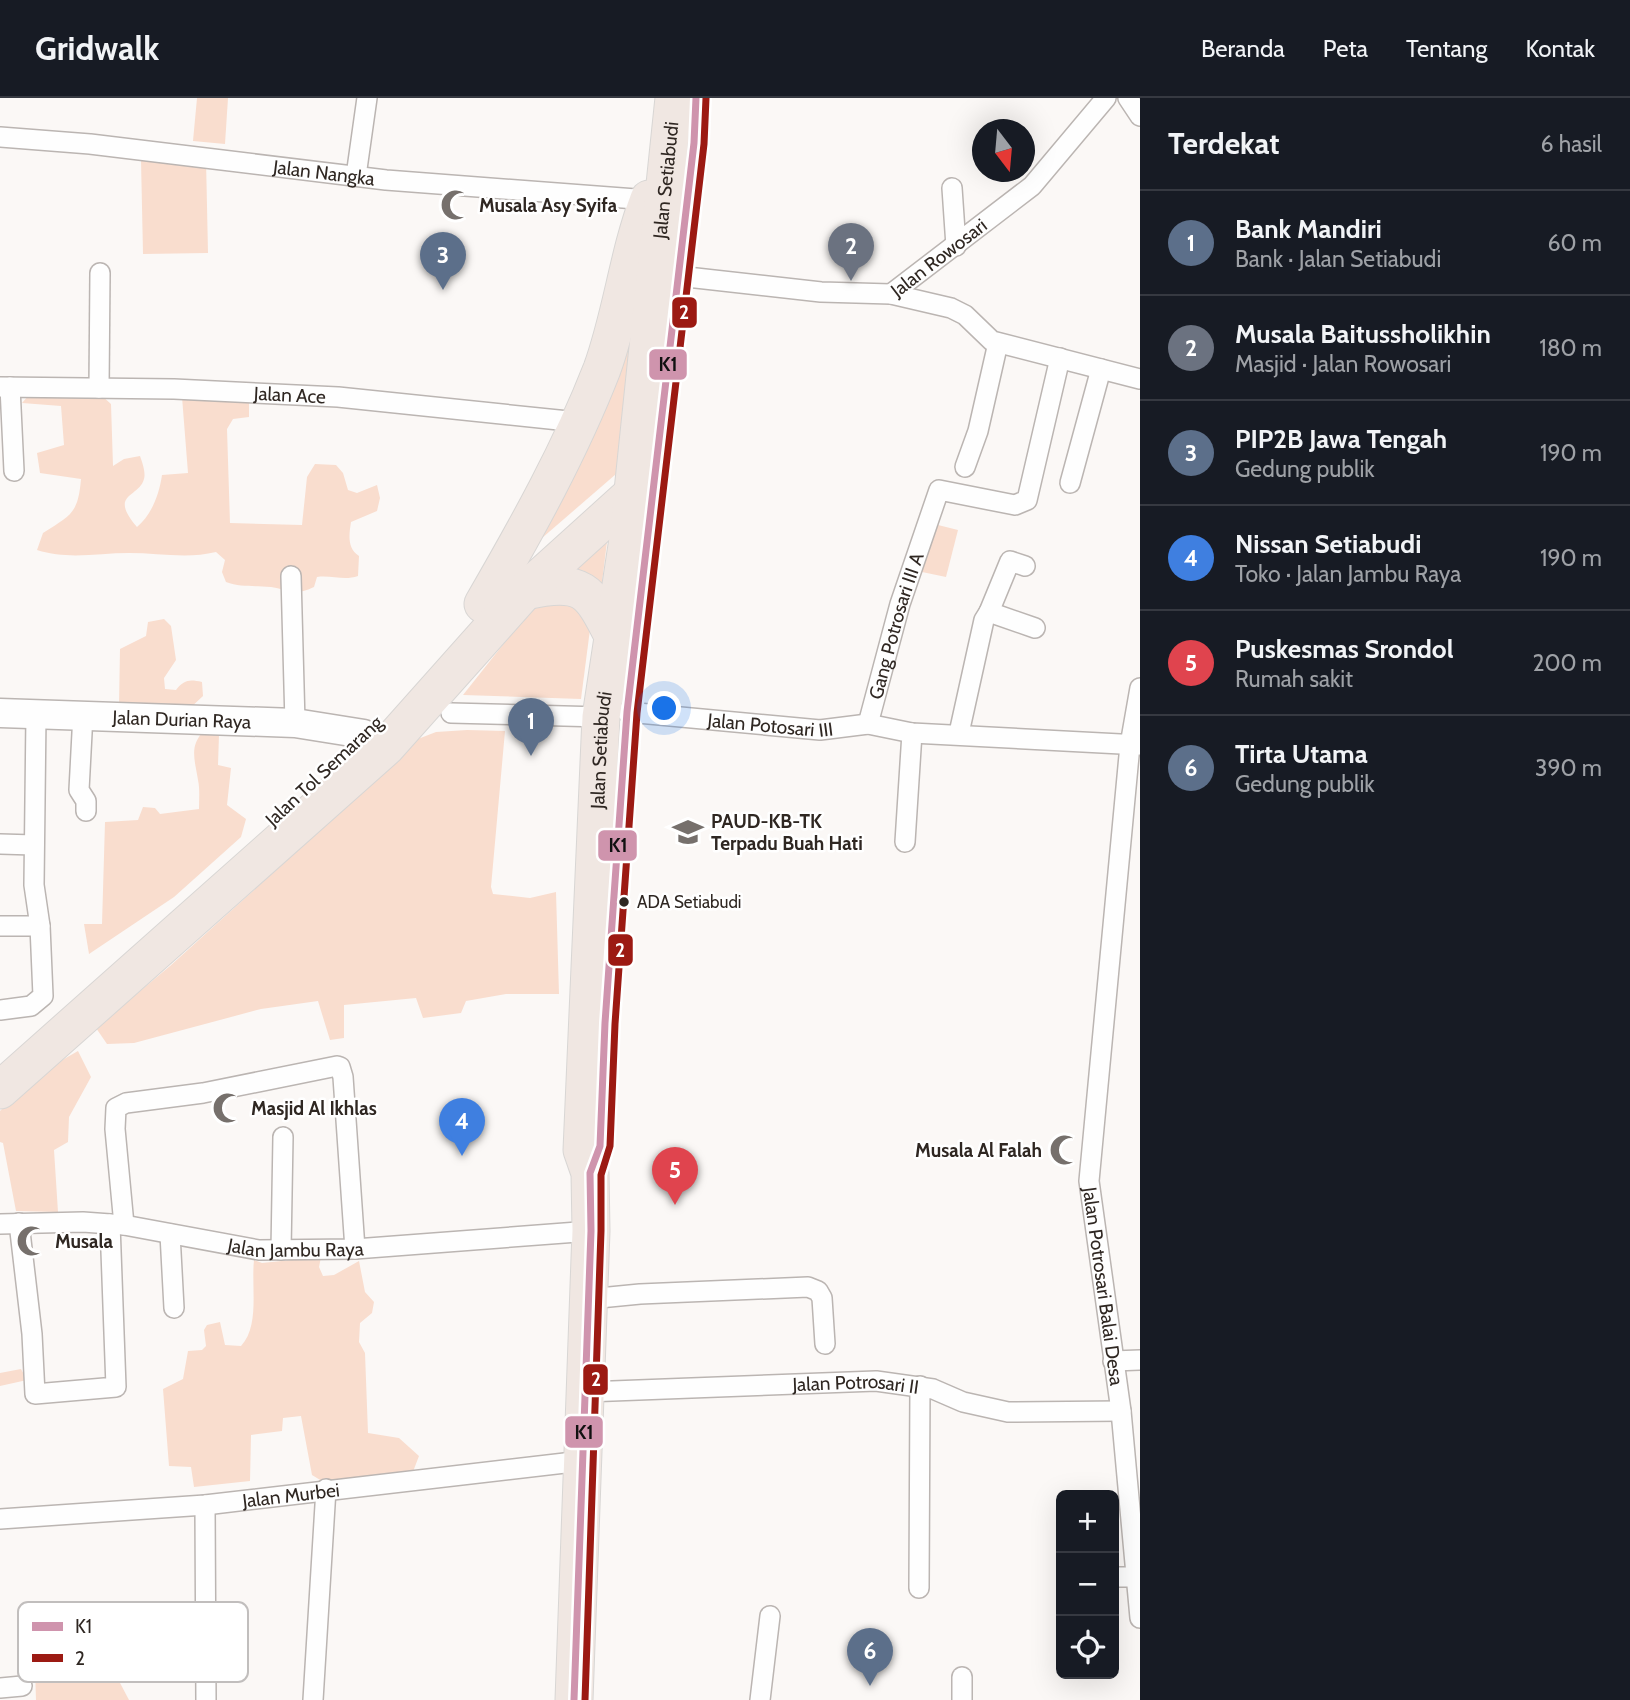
<!DOCTYPE html>
<html lang="id">
<meta charset="utf-8">
<style>
:root{--surface:#171b24;--page:#20242c;--text:#f1f3f6;--muted:#9ea1a6;--line:#363941;--accent:#8c9099}
body{margin:0;font-family:Cabin,sans-serif;background:var(--page);color:var(--text)}
.controls{position:absolute;right:21px;bottom:21px;display:grid;overflow:hidden;border-radius:10px;box-shadow:0 7px 28px #0002}
.controls button{width:63px;height:63px;display:grid;place-items:center;padding:0;border:0;border-bottom:2px solid var(--line);background:var(--surface);color:var(--text);font:35px sans-serif}
.compass{position:absolute;left:972px;top:21px;width:63px;height:63px;border-radius:50%;background:var(--surface);box-shadow:0 7px 28px #0002;rotate:164deg}
.you{position:absolute;left:665px;top:611px;width:24px;height:24px;margin:-18px;border:5px solid #fff;border-radius:50%;background:#1a73e8;box-shadow:0 0 0 10px #1a73e833}
.badge{display:grid;place-items:center;width:46px;height:46px;border-radius:50%;background:var(--accent);color:#fff;font-size:23px;font-weight:700}
.pin{position:absolute;translate:-50% -58px;filter:drop-shadow(0 2px 4px #0008)}
.pin::after{content:'';position:absolute;top:37px;width:24px;height:21px;background:inherit;clip-path:polygon(0 0,100% 0,50% 100%)}
.list{margin:0;padding:0;list-style:none}
h2{display:flex;justify-content:space-between;align-items:center;height:91px;margin:0;padding:0 28px;font-size:30px}
h2 small{font-size:23px;font-weight:400;color:var(--muted)}
.list li{display:grid;grid-template-columns:46px 1fr auto;gap:21px;align-items:center;box-sizing:border-box;height:105px;padding:0 28px;border-top:2px solid var(--line)}
.list b{display:block;font-size:26px;white-space:nowrap}
.list p{margin:0;font-size:23px;white-space:nowrap;color:var(--muted)}
.list em{font-size:23px;font-style:normal;color:var(--muted)}
.icon{flex:none;width:38px;height:38px;fill:none;stroke:currentColor;stroke-width:2;stroke-linecap:round;stroke-linejoin:round}
.map{position:relative;flex:none;width:1140px;height:1602px;overflow:hidden}
header{display:flex;align-items:center;gap:42px;box-sizing:border-box;height:98px;padding:0 35px;background:var(--surface);border-bottom:2px solid var(--line)}
header strong{font-size:33px}
nav{display:flex;gap:38px;margin-inline-start:auto;font-size:24px}
main{display:flex}
aside{flex:1;background:var(--surface)}
.map>svg:first-child{display:block}
</style>
<header>
<strong>Gridwalk</strong>
<nav><a>Beranda</a><a>Peta</a><a>Tentang</a><a>Kontak</a></nav>
</header>
<main>
<div class="map">
<svg width="1140" height="1602" viewBox="0 0 1140 1602">
<rect width="100%" height="100%" fill="#fbf8f6"/>
<g fill="#f9ddce">
<polygon points="197,0 228,0 225,46 193,43"/>
<polygon points="206,61 208,155 143,156 141,62"/>
<polygon points="638,204 616,376 527,453"/>
<path d="M29 297H101L111 306 113 368 124 361 140 358C142 364 146 374 144 381 139 400 108 395 137 429 152 416 159 397 162 377L188 375 182 299 249 300V319L233 321 227 331 230 425 302 427 307 379 315 366 336 367 343 375 348 392 357 395 377 387 380 400 377 413 351 424C349 437 347 450 359 458L358 478C344 483 332 477 317 479L314 489C293 499 290 492 271 489 255 487 241 490 226 484L222 474 225 462 216 454C188 461 158 455 129 455 98 455 68 462 37 452L43 435C71 417 78 416 81 381L40 375 37 355 64 347 61 308 22 305Z"/>
<polygon points="934,426 958,432 946,479 922,474"/>
<polygon points="608,436 601,492 584,473 569,470"/>
<polygon points="548,499 592,516 581,601 463,597 532,510"/>
<path d="M164 521 171 528 176 562 164 580 165 591 176 592C184 582 189 581 202 584L203 598 189 611 119 608 120 551 146 538 148 524Z"/>
<path d="M206 631 219 637 218 667 231 670 227 707 246 721 241 739 174 799 89 856 84 826H102L105 724 138 722 143 709 155 710 160 716 199 711C199 702 200 691 198 682 195 662 188 647 206 631Z"/>
<polygon points="467,632 505,633 491,789 493,796 530,800 556,794 559,896 506,896 466,903 461,915 423,920 416,900 344,907 344,940 330,942 318,903 261,911 134,945 107,946 96,930 170,868 370,687 405,646 436,634"/>
<path d="M78 953 91 979 69 1019 68 1044 54 1052 58 1114 16 1113 3 1045 0 1044V1013C24 989 48 969 78 953Z"/>
<path d="M321 1159 319 1169 323 1178 334 1177 359 1163 365 1194 374 1204 372 1215 360 1225 359 1244 365 1255 368 1335 399 1340 419 1358 409 1384 335 1391 312 1377 301 1318 283 1320 282 1333 251 1337 250 1383 194 1389 191 1369 169 1368 163 1291 183 1281 188 1253 202 1252 206 1248 204 1232 207 1227 220 1224 225 1247 241 1248C260 1228 251 1189 254 1162L262 1165Z"/>
<polygon points="21,1271 27,1282 0,1288 0,1275"/>
<polygon points="43,1557 74,1563 119,1583 129,1602 36,1602 35,1571"/>
</g>
<g fill="none" stroke-linecap="round" stroke-linejoin="round">
<g stroke="#bbb5b2" stroke-width="22">
<g id="street">
<polyline points="1128,0 1140,18"/>
<path id="s1" d="M0 39 90 46 386 82 649 102"/>
<polyline points="356,78 367,0"/>
<polyline points="952,90 956,148"/>
<polyline points="678,178 821,194 891,196 951,210 965,217 992,243 1140,281"/>
<path id="s2" d="M891 196 1032 88 1106 0"/>
<path id="s3" d="M0 289 174 291 338 299 578 324"/>
<polyline points="10,289 14,373"/>
<polyline points="99,290 100,175"/>
<polyline points="965,369 978,333 998,245"/>
<polyline points="1070,385 1101,271"/>
<polyline points="291,478 295,625"/>
<polyline points="989,514 1010,463 1025,468"/>
<path id="s4" d="M1140 590 1130 647 1089 1083 1121 1313 1140 1520"/>
<path id="s5" d="M627 614 820 632 868 626 912 635 1140 647"/>
<polyline points="451,615 601,619"/>
<polyline points="83,616 79,692 86,703 86,713"/>
<path id="s6" d="M868 626 900 506 939 392 1015 407 1027 402 1060 260"/>
<polyline points="959,635 984,522 989,514 1035,530"/>
<polyline points="905,744 912,635"/>
<polyline points="0,746 34,747"/>
<polyline points="0,828 40,828"/>
<polyline points="0,912 31,908 43,898 40,828 34,787 36,617"/>
<polyline points="19,1125 32,1236 35,1296 116,1289 110,1126"/>
<path id="s7" d="M0 1126 83 1124 124 1127 259 1152 355 1151 591 1133"/>
<polyline points="124,1127 115,1031 116,1010 126,1005 203,995 337,968 340,969 343,979 355,1151"/>
<polyline points="170,1136 174,1210"/>
<polyline points="281,1152 283,1039"/>
<polyline points="589,1201 640,1196 808,1189 818,1193 822,1200 825,1246"/>
<polyline points="1113,1263 1140,1262"/>
<path id="s8" d="M586 1294 876 1283 933 1291 963 1304 1008 1314 1121 1313"/>
<polyline points="205,1407 206,1602"/>
<path id="s9" d="M0 1421 205 1407 582 1363"/>
<polyline points="1114,1479 1137,1479"/>
<polyline points="919,1490 920,1288"/>
<polyline points="962,1579 962,1602"/>
<polyline points="0,1590 22,1588"/>
<polyline points="313,1602 326,1391"/>
<polyline points="760,1602 770,1518"/>
</g>
</g>
<g stroke="#bbb5b2" stroke-width="31">
<g id="secondary">
<path id="s10" d="M0 615 295 625 364 636 386 649"/>
</g>
</g>
<g stroke="#d8d6d4" stroke-width="39">
<g id="highway">
<path d="M525 493C583 480 590 491 615 542"/>
<path d="M483 506C527 430 570 353 602 271 622 216 628 156 649 101"/>
<polyline points="0,992 386,649 525,493 640,389"/>
<path id="s11" d="M574 1602 591 1133 590 1075 582 1052 601 619 628 441 674 0"/>
</g>
</g>
<use href="#street" stroke="#fefefe" stroke-width="19"/>
<use href="#secondary" stroke="#fefefe" stroke-width="28"/>
<use href="#highway" stroke="#f0e7e2" stroke-width="37"/>
<g stroke="#fff" stroke-width="12">
<polyline id="bus-1" points="574,1602 591,1133 590,1075 600,1048 605,925 627,614 694,45 696,0"/>
</g>
<g stroke="#fff" stroke-width="12">
<polyline id="bus-2" points="585,1602 601,1133 601,1077 610,1048 615,926 637,615 704,46 706,0"/>
</g>
<use href="#bus-1" stroke="#cf94ad" stroke-width="7"/>
<use href="#bus-2" stroke="#9c1a13" stroke-width="7"/>
</g>
<defs>
<g id="mosque-bare" transform="scale(2.415)"><path d="M3.5-4.9A6 6 0 1 0 3.5 4.9A5 5 0 1 1 3.5-4.9Z" fill="#76706c" stroke="#fff" stroke-width="2.5" paint-order="stroke"/></g>
<g id="school-bare" transform="scale(2.415)"><path d="M0-5L7-2L0 1L-7-2ZM-4 1L0 2.5L4 1V4Q0 6-4 4Z" fill="#76706c" stroke="#fff" stroke-width="2.5" paint-order="stroke"/></g>
</defs>
<g fill-rule="evenodd">
<use href="#mosque-bare" x="456" y="107"/>
<use href="#school-bare" x="688" y="734"/>
<use href="#mosque-bare" x="228" y="1010"/>
<use href="#mosque-bare" x="1065" y="1052"/>
<use href="#mosque-bare" x="32" y="1143"/>
</g>
<circle fill="#2f2722" stroke="#fff" stroke-width="2.5" cx="624" cy="804" r="6"/>
<g text-anchor="middle" dominant-baseline="central" stroke-width="5" stroke-linejoin="round" paint-order="stroke">
<g font-size="17" fill="#2f2722" stroke="#fff" text-anchor="start">
<text x="637" y="804">ADA Setiabudi</text>
</g>
<g font-size="19" fill="#2f2722" stroke="#fff">
<text stroke="none"><textPath href="#s1" startOffset="326">Jalan Nangka</textPath></text>
<text stroke="none"><textPath href="#s11" startOffset="1526">Jalan Setiabudi</textPath></text>
<text stroke="none"><textPath href="#s2" startOffset="60">Jalan Rowosari</textPath></text>
<text stroke="none"><textPath href="#s3" startOffset="290">Jalan Ace</textPath></text>
<text stroke="none"><textPath href="#s6" startOffset="102">Gang Potrosari III A</textPath></text>
<text stroke="none"><textPath href="#s10" startOffset="182">Jalan Durian Raya</textPath></text>
<text stroke="none"><textPath href="#s5" startOffset="144">Jalan Potosari III</textPath></text>
<text stroke="none"><textPath href="#s11" startOffset="952">Jalan Setiabudi</textPath></text>
<text transform="translate(324 673) rotate(-43)">Jalan Tol Semarang</text>
<text stroke="none"><textPath href="#s7" startOffset="298">Jalan Jambu Raya</textPath></text>
<text stroke="none"><textPath href="#s4" startOffset="602">Jalan Potrosari Balai Desa</textPath></text>
<text stroke="none"><textPath href="#s8" startOffset="270">Jalan Potrosari II</textPath></text>
<text stroke="none"><textPath href="#s9" startOffset="292">Jalan Murbei</textPath></text>
</g>
<g font-size="19" font-weight="bold" fill="#2f2722" stroke="#fff" text-anchor="start">
<text x="479" y="107">Musala Asy Syifa</text>
<text x="711" y="723">PAUD-KB-TK<tspan x="711" dy="22">Terpadu Buah Hati</tspan></text>
<text x="251" y="1010">Masjid Al Ikhlas</text>
<text x="1042" y="1052" text-anchor="end">Musala Al Falah</text>
<text x="55" y="1143">Musala</text>
</g>
</g>
<rect x="18" y="1504" width="230" height="80" rx="10" fill="#fff" stroke="#c1bebd" stroke-width="2"/>
<rect x="32" y="1524" width="31" height="9" fill="#cf94ad"/>
<rect x="32" y="1556" width="31" height="8" fill="#9c1a13"/>
<g font-size="19" fill="#2f2722">
<text x="75" y="1535">K1</text>
<text x="75" y="1567">2</text>
</g>
<g stroke="#fff" stroke-width="2.5">
<rect x="671" y="198" width="27" height="33" rx="7" fill="#9c1a13"/>
<rect x="648" y="250" width="40" height="33" rx="7" fill="#cf94ad"/>
<rect x="597" y="731" width="41" height="33" rx="7" fill="#cf94ad"/>
<rect x="607" y="835" width="27" height="34" rx="7" fill="#9c1a13"/>
<rect x="582" y="1265" width="27" height="33" rx="7" fill="#9c1a13"/>
<rect x="564" y="1317" width="40" height="34" rx="7" fill="#cf94ad"/>
</g>
<g font-size="19" text-anchor="middle" font-weight="bold" fill="#fff">
<text x="684" y="221">2</text>
<text x="620" y="859">2</text>
<text x="596" y="1288">2</text>
</g>
<g font-size="19" text-anchor="middle" font-weight="bold" fill="#111">
<text x="668" y="273">K1</text>
<text x="618" y="754">K1</text>
<text x="584" y="1341">K1</text>
</g>
</svg>
<div class="controls">
<button>+</button>
<button>−</button>
<button><svg class="icon" aria-label="locate" viewBox="0 0 24 24"><circle cx="12" cy="12" r="6"/><path d="M12 2v4M12 18v4M2 12h4M18 12h4"/></svg></button>
</div>
<svg class="compass" viewBox="-18 -18 36 36"><path d="M0-13l5 13h-10z" fill="#e53935"/><path d="M0 13l5-13h-10z" fill="#9ea1a6"/></svg>
<div class="you"></div>
<div class="pin badge" style="left:531px;top:658px;background:#5c6f8a">1</div>
<div class="pin badge" style="left:851px;top:183px;background:#6b7280">2</div>
<div class="pin badge" style="left:443px;top:192px;background:#5c6f8a">3</div>
<div class="pin badge" style="left:462px;top:1058px;background:#3f7fe0">4</div>
<div class="pin badge" style="left:675px;top:1107px;background:#e0444e">5</div>
<div class="pin badge" style="left:870px;top:1588px;background:#5c6f8a">6</div>
</div>
<aside>
<h2>Terdekat<small>6 hasil</small></h2>
<ul class="list">
<li><span class="badge" style="background:#5c6f8a">1</span><div><b>Bank Mandiri</b><p>Bank · Jalan Setiabudi</p></div><em>60 m</em></li>
<li><span class="badge" style="background:#6b7280">2</span><div><b>Musala Baitussholikhin</b><p>Masjid · Jalan Rowosari</p></div><em>180 m</em></li>
<li><span class="badge" style="background:#5c6f8a">3</span><div><b>PIP2B Jawa Tengah</b><p>Gedung publik</p></div><em>190 m</em></li>
<li><span class="badge" style="background:#3f7fe0">4</span><div><b>Nissan Setiabudi</b><p>Toko · Jalan Jambu Raya</p></div><em>190 m</em></li>
<li><span class="badge" style="background:#e0444e">5</span><div><b>Puskesmas Srondol</b><p>Rumah sakit</p></div><em>200 m</em></li>
<li><span class="badge" style="background:#5c6f8a">6</span><div><b>Tirta Utama</b><p>Gedung publik</p></div><em>390 m</em></li>
</ul>
</aside>
</main>
